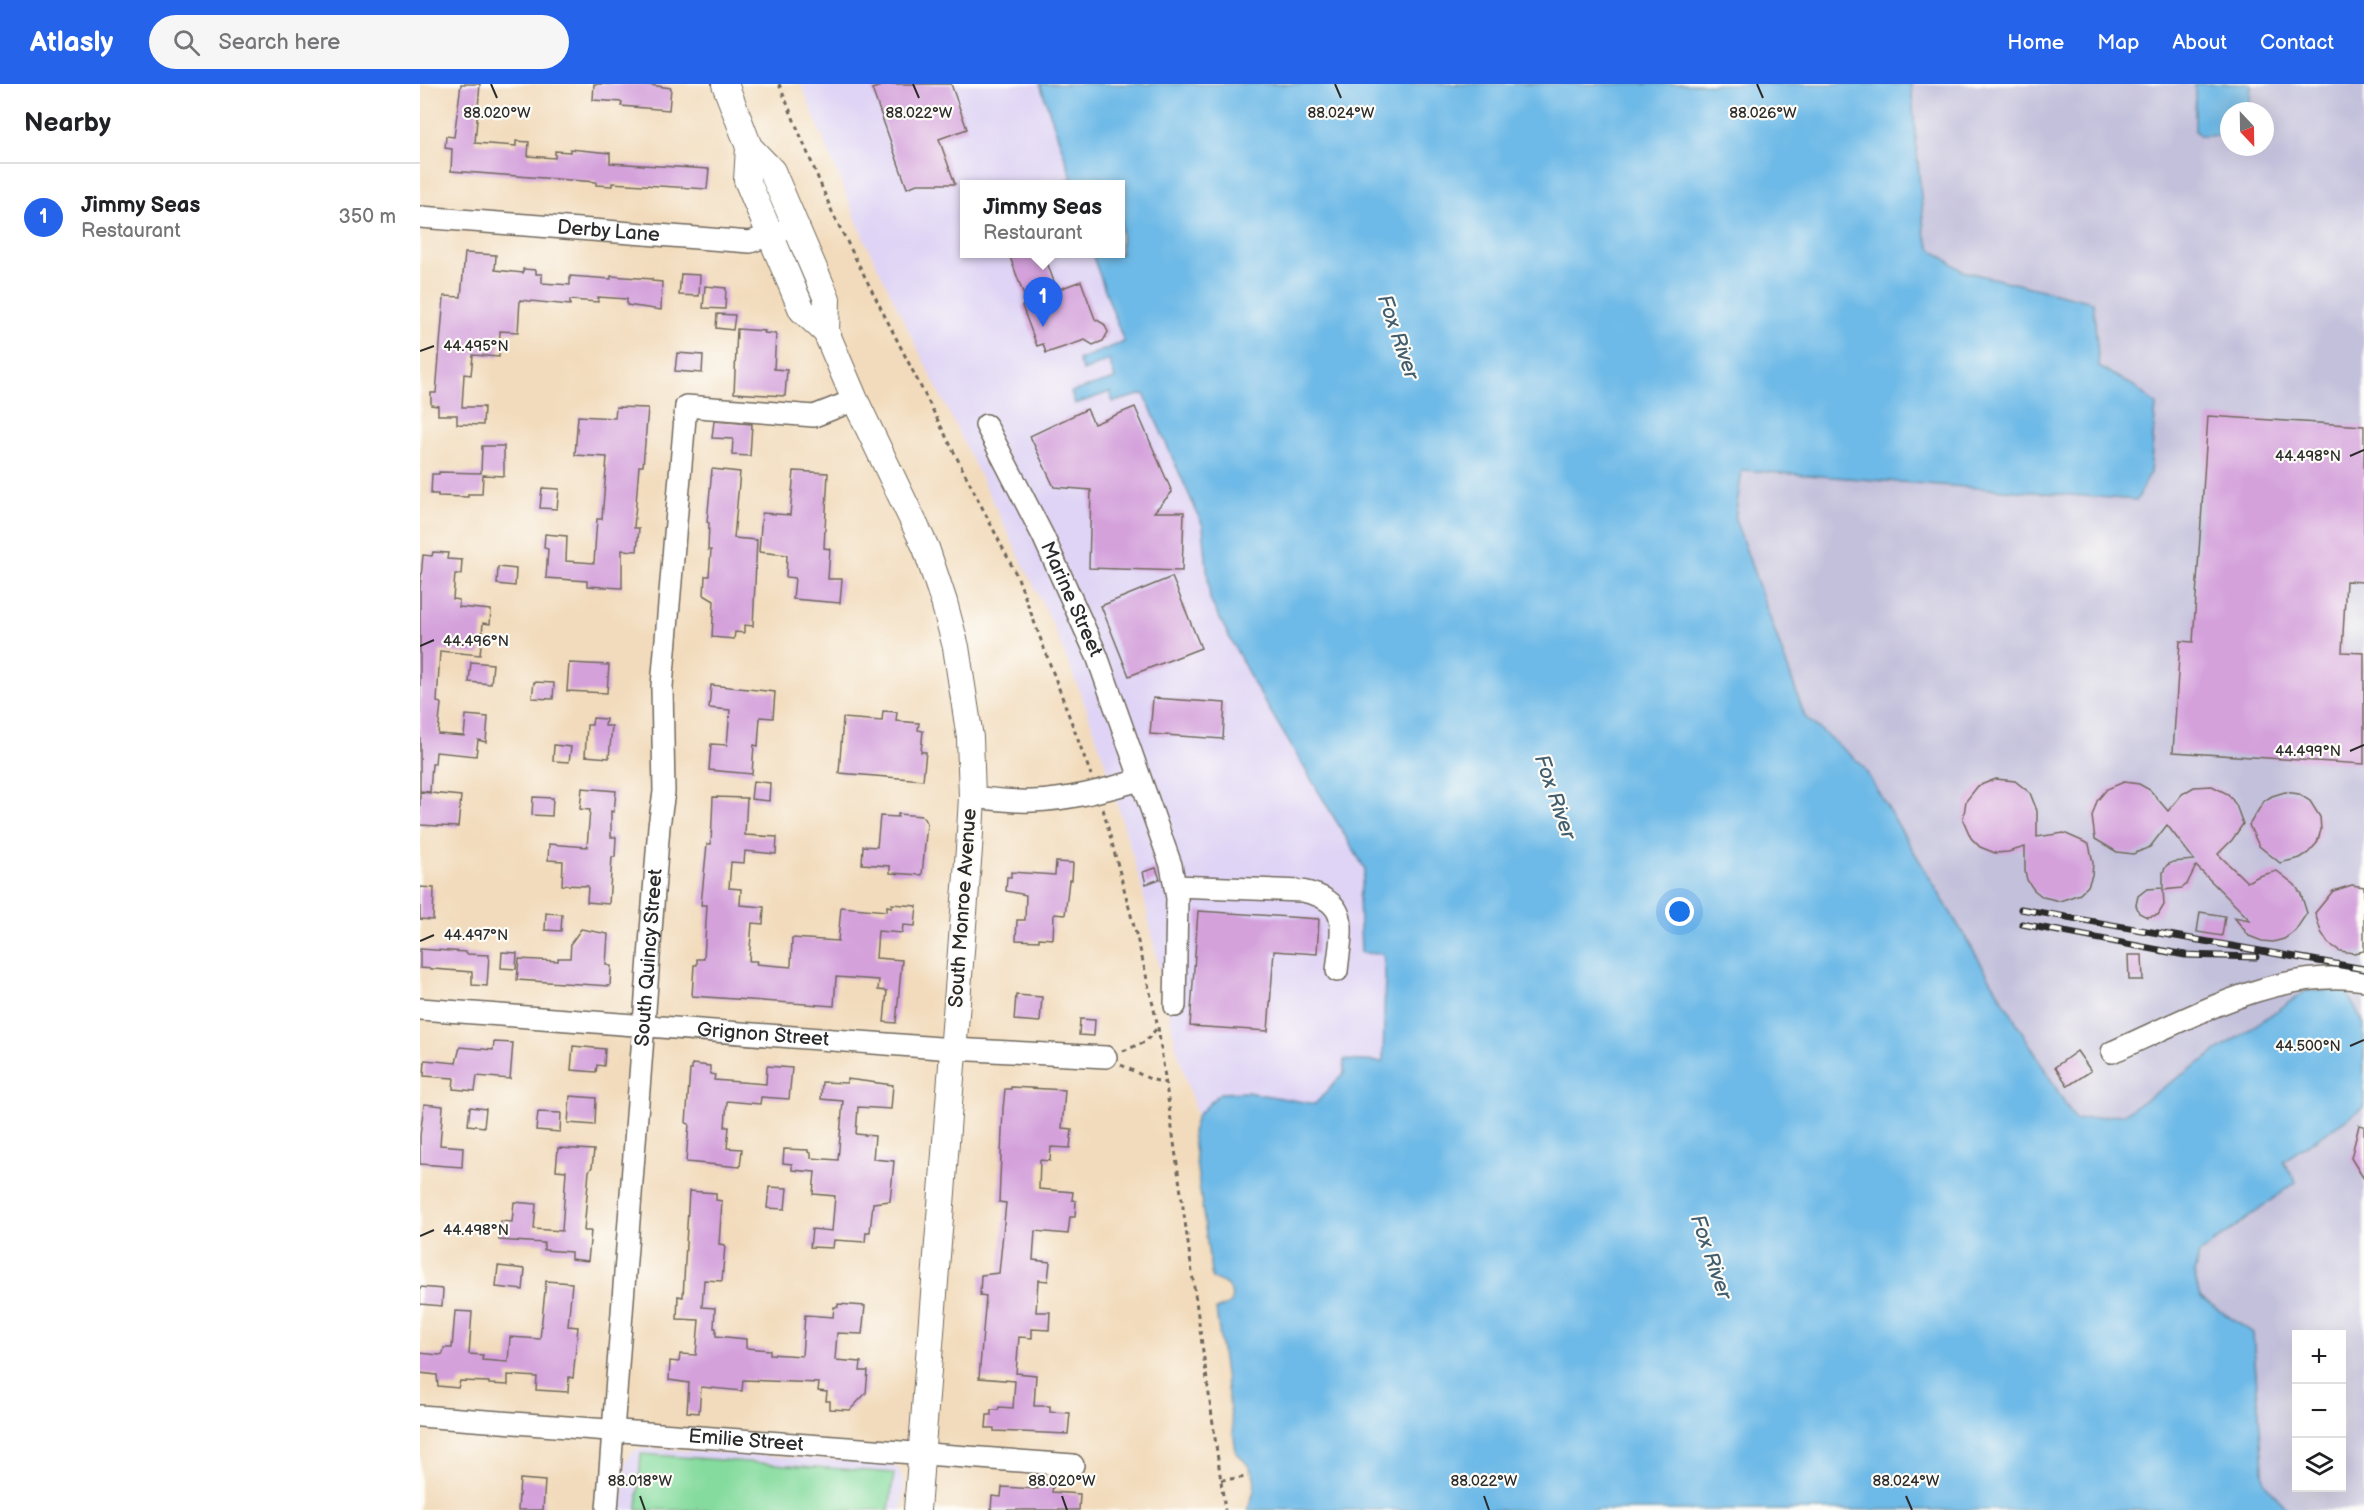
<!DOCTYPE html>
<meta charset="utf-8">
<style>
:root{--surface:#fff;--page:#f6f6f6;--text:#202124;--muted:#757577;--line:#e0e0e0;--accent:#2563eb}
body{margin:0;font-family:"Balsamiq Sans",sans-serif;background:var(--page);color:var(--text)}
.controls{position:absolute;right:18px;bottom:18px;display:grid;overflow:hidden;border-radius:0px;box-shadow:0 6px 24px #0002}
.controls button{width:54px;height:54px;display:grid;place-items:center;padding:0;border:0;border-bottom:2px solid var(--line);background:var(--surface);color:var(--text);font:30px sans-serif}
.compass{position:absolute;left:1800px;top:18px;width:54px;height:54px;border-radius:50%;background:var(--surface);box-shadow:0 6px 24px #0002;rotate:158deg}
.you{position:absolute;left:1260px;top:828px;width:21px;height:21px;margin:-15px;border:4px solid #fff;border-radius:50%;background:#1a73e8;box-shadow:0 0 0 9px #1a73e833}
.badge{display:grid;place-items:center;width:39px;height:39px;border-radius:50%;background:var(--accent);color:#fff;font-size:20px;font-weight:700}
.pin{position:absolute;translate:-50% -50px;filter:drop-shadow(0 2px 3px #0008)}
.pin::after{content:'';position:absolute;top:32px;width:21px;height:18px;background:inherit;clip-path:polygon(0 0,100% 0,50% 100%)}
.popup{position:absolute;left:540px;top:96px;width:165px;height:78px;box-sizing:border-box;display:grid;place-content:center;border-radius:0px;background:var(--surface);filter:drop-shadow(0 2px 4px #0005);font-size:20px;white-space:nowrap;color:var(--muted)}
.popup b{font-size:22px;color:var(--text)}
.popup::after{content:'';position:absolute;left:50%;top:100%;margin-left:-12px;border:12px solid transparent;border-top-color:var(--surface)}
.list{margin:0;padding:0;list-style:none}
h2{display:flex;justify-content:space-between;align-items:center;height:78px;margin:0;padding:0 24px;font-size:26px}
h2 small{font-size:20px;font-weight:400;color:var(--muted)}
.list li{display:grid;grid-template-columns:39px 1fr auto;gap:18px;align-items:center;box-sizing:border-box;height:108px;padding:0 24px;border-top:2px solid var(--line)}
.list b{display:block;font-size:22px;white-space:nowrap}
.list p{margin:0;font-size:20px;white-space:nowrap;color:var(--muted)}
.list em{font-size:20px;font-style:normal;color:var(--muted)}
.icon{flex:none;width:33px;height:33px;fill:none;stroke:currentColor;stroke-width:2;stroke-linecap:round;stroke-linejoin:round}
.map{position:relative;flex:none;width:1944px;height:1426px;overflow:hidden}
header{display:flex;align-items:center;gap:36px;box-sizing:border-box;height:84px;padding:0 30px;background:var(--accent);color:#fff}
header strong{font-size:28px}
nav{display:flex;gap:33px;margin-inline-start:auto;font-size:21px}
.search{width:420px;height:54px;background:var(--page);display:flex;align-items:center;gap:15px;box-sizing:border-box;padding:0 21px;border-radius:33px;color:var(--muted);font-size:22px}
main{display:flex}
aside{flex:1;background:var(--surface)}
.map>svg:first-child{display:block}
</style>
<header>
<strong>Atlasly</strong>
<div class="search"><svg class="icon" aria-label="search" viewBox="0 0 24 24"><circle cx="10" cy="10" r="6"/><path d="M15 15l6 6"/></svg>Search here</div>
<nav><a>Home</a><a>Map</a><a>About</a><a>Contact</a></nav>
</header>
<main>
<aside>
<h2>Nearby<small></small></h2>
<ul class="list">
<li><span class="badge">1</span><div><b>Jimmy Seas</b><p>Restaurant</p></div><em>350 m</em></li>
</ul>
</aside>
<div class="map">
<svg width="1944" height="1426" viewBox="0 0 1944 1426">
<rect width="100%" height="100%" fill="#fdfcf7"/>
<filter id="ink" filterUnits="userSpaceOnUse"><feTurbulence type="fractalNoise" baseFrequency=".0167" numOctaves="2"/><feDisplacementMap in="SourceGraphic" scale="12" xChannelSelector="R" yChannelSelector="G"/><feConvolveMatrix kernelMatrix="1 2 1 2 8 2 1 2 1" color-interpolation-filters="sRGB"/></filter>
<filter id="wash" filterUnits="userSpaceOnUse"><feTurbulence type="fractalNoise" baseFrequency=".008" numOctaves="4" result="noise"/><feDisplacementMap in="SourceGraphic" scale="24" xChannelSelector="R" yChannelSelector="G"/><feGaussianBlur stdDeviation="1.35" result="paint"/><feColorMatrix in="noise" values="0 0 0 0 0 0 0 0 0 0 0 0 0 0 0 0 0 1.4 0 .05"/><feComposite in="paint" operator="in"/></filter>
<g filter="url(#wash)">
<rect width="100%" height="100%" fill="#f2dbbc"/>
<g fill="#dfd4f5">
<polygon points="381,0 620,0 652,94 645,96 647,100 545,100 545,170 672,170 705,258 658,276 689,276 695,295 651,308 655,320 691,308 705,316 724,309 783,442 790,516 945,785 941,869 963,870 965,889 963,978 924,988 895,1020 827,1008 801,1009 777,1032 756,962 721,800 684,676 664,618 632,539 445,157"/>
<polygon points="225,1364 467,1379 479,1385 484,1398 482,1426 202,1426 206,1377 213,1367"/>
</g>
<g fill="#c3c0db" fill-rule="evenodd">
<path d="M1491 0H1944V940L1925 906 1886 907 1704 1030 1655 1036 1442 681 1385 633 1314 435 1322 386 1717 416 1714 302 1679 283 1673 218 1543 187 1511 165 1504 147ZM1809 27H1845V63H1809Z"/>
<path d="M1944 1023V1426H1868L1844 1398 1833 1249 1780 1213 1774 1189 1779 1171 1876 1098 1863 1077ZM1876 1250H1922V1404H1876Z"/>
</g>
<polygon fill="#85db9e" stroke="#588364" stroke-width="1.5" points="221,1370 474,1389 469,1426 217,1426"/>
<g fill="#6db9e7" stroke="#4c7289" stroke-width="1.5">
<path d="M620 0H1491L1504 147 1511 165 1543 187 1673 218 1679 283 1714 302 1736 321 1730 389 1717 416 1322 386 1315 435 1385 633 1442 681 1655 1036 1704 1030 1886 907 1925 906 1944 940V1023L1863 1077 1876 1098 1779 1170 1774 1189 1780 1213 1833 1249 1844 1398 1868 1426H828C838 1396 839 1391 816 1368L796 1226 811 1219C814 1204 806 1198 792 1195L772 1048 777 1032 800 1009 827 1008 895 1020 924 989V976L963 978 965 889 963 870 941 869 939 813 945 785 834 600 790 516 783 442 724 310 693 318 690 308 655 320 651 308 695 295 689 276 663 287 658 276 704 258 672 170H701V100H647L645 96 652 94Z"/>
<polygon points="1775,0 1831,0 1829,27 1809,27 1809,51 1781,52 1775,47"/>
</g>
<g id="blocks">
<g fill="#d4a1db">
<polygon points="41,0 60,0 55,59 96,62 96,57 109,58 108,72 135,74 135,67 150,68 150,65 190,69 190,79 289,85 287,105 192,99 192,102 176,101 176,98 31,87 32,65 25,64 26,52 34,53"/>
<polygon points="174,0 222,0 251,4 249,26 201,22 202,18 173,16"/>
<polygon points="467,0 531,0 547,45 519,55 535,100 497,100 487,104 452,5"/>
<polygon points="45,169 76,171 75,186 103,189 103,185 116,186 116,190 122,190 122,199 150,201 150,192 191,195 191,192 232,195 232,197 242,198 241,226 207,221 207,215 178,213 178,218 150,216 150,221 100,216 98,248 80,247 79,273 53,271 51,291 44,290 42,323 64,323 63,341 37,340 37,331 18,331 18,322 11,321 11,309 16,309 24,212 41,213"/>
<polygon points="589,170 624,170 637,206 661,197 675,235 684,240 688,248 683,257 673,261 665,256 626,269 623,260 617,262 602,222 607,220"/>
<polygon points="261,190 280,191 279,212 259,211"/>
<polygon points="285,202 306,204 305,225 283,224"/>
<polygon points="297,230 315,231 313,246 296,244"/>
<polygon points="317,245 345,247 344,249 356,250 354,285 367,286 365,312 314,309"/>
<polygon points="257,269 283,271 282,289 255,287"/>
<polygon points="196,323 228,324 223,382 219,382 214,444 219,444 217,467 202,466 202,504 167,502 167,497 126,494 128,465 124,464 125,450 147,452 146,477 174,479 177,435 182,435 187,373 155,371 158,332 195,334"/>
<polygon points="715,323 752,408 734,428 764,428 762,487 669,484 671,406 634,403 610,352 667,325 674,340"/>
<polygon points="1788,332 1944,342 1944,498 1926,497 1922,568 1944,569 1944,680 1753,668 1760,557 1773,558"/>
<polygon points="294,337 332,340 330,372 312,371 313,355 292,354"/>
<polygon points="62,362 84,362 84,392 63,391 62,410 48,410 48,413 18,412 18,410 11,410 12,390 19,390 19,388 61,389"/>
<polygon points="292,385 320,388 314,454 337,456 333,542 324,541 324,549 315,548 314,555 292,553 294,517 284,511 285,492 289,492 291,466 288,466 289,439 287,438"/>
<polygon points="374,387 408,389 404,464 410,465 408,495 422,495 420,519 373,515 375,494 366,493 367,471 339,468 342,429 370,431"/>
<polygon points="122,404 139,405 137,425 120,424"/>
<polygon points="13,468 28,469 27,475 42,476 41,490 35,490 33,515 39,516 39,523 71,526 70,540 63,539 60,571 20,567 17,618 21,619 18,650 44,652 46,631 68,633 66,658 58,656 56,672 16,668 15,680 12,680 10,708 0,707 0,505 3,471 12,472"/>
<polygon points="78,483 96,485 95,502 77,500"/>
<polygon points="752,493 781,564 709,592 681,522"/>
<polygon points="51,578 73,580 71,600 49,598"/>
<polygon points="149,579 189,581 187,609 147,607"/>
<polygon points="114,598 134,599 133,615 112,614"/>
<polygon points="291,601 355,608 353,634 340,633 338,662 334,661 332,690 289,686 291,660 307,661 310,626 289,624"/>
<polygon points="733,614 805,619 803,655 730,650"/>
<polygon points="463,627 477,628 476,637 499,639 498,646 503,647 501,668 506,668 503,696 419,689 423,634 462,637"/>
<polygon points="173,634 186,635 185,642 192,642 189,674 165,672 167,641 172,641"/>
<polygon points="134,661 151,663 149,678 133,677"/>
<polygon points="1576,695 1595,697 1610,709 1617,727 1617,753 1644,749 1669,760 1673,779 1672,791 1668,802 1660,810 1640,817 1623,813 1614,806 1607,796 1605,787 1605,763 1588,768 1575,769 1560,763 1551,754 1543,736 1546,717 1558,702"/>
<polygon points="333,697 350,699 349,717 331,715"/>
<polygon points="1704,698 1719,700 1730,706 1748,727 1762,710 1774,703 1792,702 1808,710 1816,721 1823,740 1812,756 1798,770 1827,798 1839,792 1857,787 1875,801 1881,810 1887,829 1875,847 1864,855 1853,858 1842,857 1829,852 1814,833 1830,836 1776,782 1767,800 1762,804 1743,806 1744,821 1738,831 1727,833 1719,829 1716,821 1718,812 1727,805 1743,804 1743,788 1747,781 1753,778 1774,776 1747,741 1730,763 1713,770 1697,768 1675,755 1672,732 1677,717 1687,705"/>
<polygon points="162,704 196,707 194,728 191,727 191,753 196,753 195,773 192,773 189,820 167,818 168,802 142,801 143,777 128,776 129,760 167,763 170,726 160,725"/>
<polygon points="0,708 41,712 38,743 0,741"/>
<polygon points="1865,708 1879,710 1890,717 1900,733 1901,746 1897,759 1888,769 1880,774 1860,779 1839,762 1829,741 1844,717 1852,712"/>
<polygon points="113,713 133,714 132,732 112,731"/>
<polygon points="293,713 327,714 325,751 357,753 356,770 325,767 324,779 311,778 309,804 321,805 320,821 344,823 343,840 332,839 329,877 337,877 336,880 371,883 372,854 418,857 421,823 467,827 467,822 472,823 472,820 497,822 495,842 483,841 482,849 458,847 456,874 482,876 476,939 464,938 467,907 458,906 459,896 416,893 414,922 272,912 274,881 277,881 277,875 284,875 287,821 281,821 287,760 291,760"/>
<polygon points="478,730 502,732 507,739 502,791 470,789 470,782 442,780 443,762 457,763 460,732 478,733"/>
<polygon points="636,778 653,779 652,796 649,796 645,831 634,830 633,855 619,854 619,857 596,856 597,836 605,836 606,811 586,807 587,793 591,793 591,788 635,791"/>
<polygon points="736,784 740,795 726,800 723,788"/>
<polygon points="1932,801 1944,803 1944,867 1934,869 1920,867 1908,859 1901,848 1895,829 1913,807"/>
<polygon points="0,803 14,804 13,836 0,835"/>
<polygon points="778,827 899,835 897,870 854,867 848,947 770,942"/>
<polygon points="1780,828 1805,832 1802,852 1777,848"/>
<polygon points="126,829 142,830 141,847 125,846"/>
<polygon points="161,845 188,850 186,881 191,882 190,902 97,896 99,875 138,877 138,874 150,874 151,859"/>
<polygon points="0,865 46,868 46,870 69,871 67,902 52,901 52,888 0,884"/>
<polygon points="82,868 97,869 96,885 81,884"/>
<polygon points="1708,871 1722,871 1723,896 1709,896"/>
<polygon points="596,911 622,913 620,938 594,936"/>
<polygon points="660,935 675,936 674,952 659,951"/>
<polygon points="74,958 93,959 90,995 57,992 55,1007 33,1005 34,994 4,992 5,976 36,979 40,963 73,966"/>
<polygon points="153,962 185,965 184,982 177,981 176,988 151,986"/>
<polygon points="1657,967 1671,987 1648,1002 1635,983"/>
<polygon points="272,980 290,982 290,990 295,991 294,996 346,1000 347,982 372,984 369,1015 341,1013 340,1020 307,1017 305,1043 309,1043 307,1064 322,1065 320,1083 266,1078 269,1040 266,1039 270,986 272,986"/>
<polygon points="427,995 473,1001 471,1025 438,1023 436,1050 455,1052 453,1075 474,1077 470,1117 453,1119 450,1148 446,1148 445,1158 414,1156 413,1164 390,1163 392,1145 412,1147 415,1112 393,1110 395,1088 372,1086 372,1080 363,1079 364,1065 388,1066 388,1068 391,1069 391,1074 418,1076 423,1017 401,1015 402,998 427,999"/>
<polygon points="591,1003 645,1006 642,1044 652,1045 650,1064 631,1063 630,1077 620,1076 619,1105 653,1108 652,1116 656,1117 655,1133 650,1133 648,1150 615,1147 613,1176 630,1178 628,1197 618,1196 616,1228 630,1228 629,1246 612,1245 612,1254 599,1253 596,1289 616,1291 614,1322 630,1322 630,1328 650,1329 648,1350 574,1347 574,1344 566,1344 567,1331 571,1331 571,1326 578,1326 579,1323 593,1324 595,1297 559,1294 566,1212 560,1211 561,1191 579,1189 586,1119 579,1118 583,1025 585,1005 591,1005"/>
<polygon points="150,1012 176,1014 175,1041 148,1039"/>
<polygon points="4,1020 23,1022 20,1061 43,1063 42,1083 0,1080 0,1052"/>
<polygon points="50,1023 66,1025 64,1043 48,1041"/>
<polygon points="118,1028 141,1029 140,1048 116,1046"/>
<polygon points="1939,1041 1944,1042 1944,1095 1931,1074"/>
<polygon points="138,1064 174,1066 172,1083 169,1087 164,1147 171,1147 168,1177 151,1175 151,1168 124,1166 124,1159 79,1156 81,1137 92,1138 94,1118 116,1120 114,1145 142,1147 146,1087 136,1086"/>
<polygon points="349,1103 367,1104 365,1125 347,1124"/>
<polygon points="269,1107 296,1109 296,1116 302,1117 299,1160 305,1161 302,1197 284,1196 282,1223 295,1224 294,1244 296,1244 296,1252 326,1255 326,1264 350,1266 350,1270 382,1272 385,1231 413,1233 414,1223 418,1223 418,1220 445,1222 442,1250 417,1249 415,1276 441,1278 440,1287 448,1287 446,1309 430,1326 410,1325 410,1317 406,1317 407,1308 398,1307 399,1299 323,1296 322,1307 281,1303 279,1329 267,1328 269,1299 249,1296 250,1277 259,1278 260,1270 276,1271 279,1236 257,1235 258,1212 263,1213"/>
<polygon points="78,1182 105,1185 103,1206 76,1203"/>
<polygon points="126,1197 152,1199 148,1242 158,1243 153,1294 149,1293 148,1308 116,1306 117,1293 88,1291 88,1301 69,1300 69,1298 40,1297 38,1304 18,1302 17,1291 0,1289 0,1269 19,1271 23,1270 24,1264 32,1264 35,1227 52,1228 49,1270 63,1271 62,1276 88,1278 90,1253 120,1255"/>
<polygon points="0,1203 23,1205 22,1222 0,1220"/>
<polygon points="100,1395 125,1397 123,1426 98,1426"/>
<polygon points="618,1400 633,1401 632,1408 660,1410 659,1426 571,1426 572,1412 581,1413 582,1403 618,1405"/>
</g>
</g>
</g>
<g filter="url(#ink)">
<use href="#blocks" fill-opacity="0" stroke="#71695e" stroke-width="1.5"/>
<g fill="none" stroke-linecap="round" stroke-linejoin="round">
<g stroke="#71695e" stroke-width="24">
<g id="minor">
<path id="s1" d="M0 133 330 158 364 146"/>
<path id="s2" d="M566 341 623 452 677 572 751 781 757 814 755 922"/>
<path d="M552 713C571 715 592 718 612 717 649 716 684 706 720 696"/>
<path d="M755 802 882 807C933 817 921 846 917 887"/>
<path id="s3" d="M0 925 533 965 686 973"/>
<path d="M1692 968C1768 935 1859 882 1944 896"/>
<path id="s4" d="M0 1332 653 1381"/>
<path id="s5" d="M187 1426 239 742 244 708 242 602 266 322 394 332 435 316"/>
</g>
</g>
<g stroke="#71695e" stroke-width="28">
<g id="major">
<polyline points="305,0 329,63 352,87 407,215 406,248"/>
<polyline points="329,63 327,96 382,226 406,248 435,316 506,464 524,518 536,563 550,654 552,713 549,765 497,1426"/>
</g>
</g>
<g stroke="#71695e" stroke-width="3" stroke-dasharray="4.5 4.5" stroke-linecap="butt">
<polyline points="359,0 413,130 598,494 671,691"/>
<polyline points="683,725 721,869 738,943 805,1426"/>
<polyline points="703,967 725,958 738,943"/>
<polyline points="701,981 730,995 746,999"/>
<polyline points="801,1396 828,1393"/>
</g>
<use href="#minor" stroke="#fff" stroke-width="21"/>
<use href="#major" stroke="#fff" stroke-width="26"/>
<g stroke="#2b2b2b" stroke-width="7">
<g id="rail">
<polyline points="1601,825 1944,885"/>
<polyline points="1602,840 1765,871 1836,873"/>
</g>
</g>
<use href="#rail" stroke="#fdfcf7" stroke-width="4.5" stroke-dasharray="14" stroke-linecap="butt"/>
</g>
</g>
<path fill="none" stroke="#2b2b2b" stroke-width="2" d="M71 0 77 14M493 0 499 14M915 0 921 14M1337 0 1343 14M0 267 14 262M1930 372 1944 366M0 562 14 556M1930 667 1944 661M0 857 14 851M1930 962 1944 956M0 1152 14 1146M220 1412 225 1426M642 1412 647 1426M1064 1412 1069 1426M1486 1412 1492 1426"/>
<g text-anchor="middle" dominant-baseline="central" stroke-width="4.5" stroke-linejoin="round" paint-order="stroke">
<g font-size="20" fill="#2b2b2b" stroke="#fdfcf7">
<text stroke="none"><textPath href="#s1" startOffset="189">Derby Lane</textPath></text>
<text stroke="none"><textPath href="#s2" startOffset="194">Marine Street</textPath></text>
<text transform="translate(543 824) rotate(-86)">South Monroe Avenue</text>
<text stroke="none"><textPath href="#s5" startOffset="554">South Quincy Street</textPath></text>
<text stroke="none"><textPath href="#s3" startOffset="344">Grignon Street</textPath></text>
<text stroke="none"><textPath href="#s4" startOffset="327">Emilie Street</textPath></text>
</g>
<g font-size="21" font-style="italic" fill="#425d6d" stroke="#fdfcf7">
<text transform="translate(978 253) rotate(71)">Fox River</text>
<text transform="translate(1135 713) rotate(71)">Fox River</text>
<text transform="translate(1291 1173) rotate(71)">Fox River</text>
</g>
</g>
<g font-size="15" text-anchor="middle" fill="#2b2b2b" stroke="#fdfcf7" stroke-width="4.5" stroke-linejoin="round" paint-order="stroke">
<text x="77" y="34">88.020°W</text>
<text x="499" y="34">88.022°W</text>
<text x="921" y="34">88.024°W</text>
<text x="1343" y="34">88.026°W</text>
<text x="56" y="267">44.495°N</text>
<text x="1888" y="377">44.498°N</text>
<text x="56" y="562">44.496°N</text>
<text x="1888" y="672">44.499°N</text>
<text x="56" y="856">44.497°N</text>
<text x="1888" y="967">44.500°N</text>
<text x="56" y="1151">44.498°N</text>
<text x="220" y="1402">88.018°W</text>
<text x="642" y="1402">88.020°W</text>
<text x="1064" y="1402">88.022°W</text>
<text x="1486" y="1402">88.024°W</text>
</g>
</svg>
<div class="controls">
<button>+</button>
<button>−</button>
<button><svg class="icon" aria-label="layers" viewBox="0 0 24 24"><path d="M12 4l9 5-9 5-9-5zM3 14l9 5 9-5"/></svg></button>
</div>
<svg class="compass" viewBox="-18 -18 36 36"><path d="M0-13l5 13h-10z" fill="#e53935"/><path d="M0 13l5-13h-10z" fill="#757577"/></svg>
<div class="you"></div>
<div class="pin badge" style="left:623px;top:243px">1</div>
<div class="popup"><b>Jimmy Seas</b>Restaurant</div>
</div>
</main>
